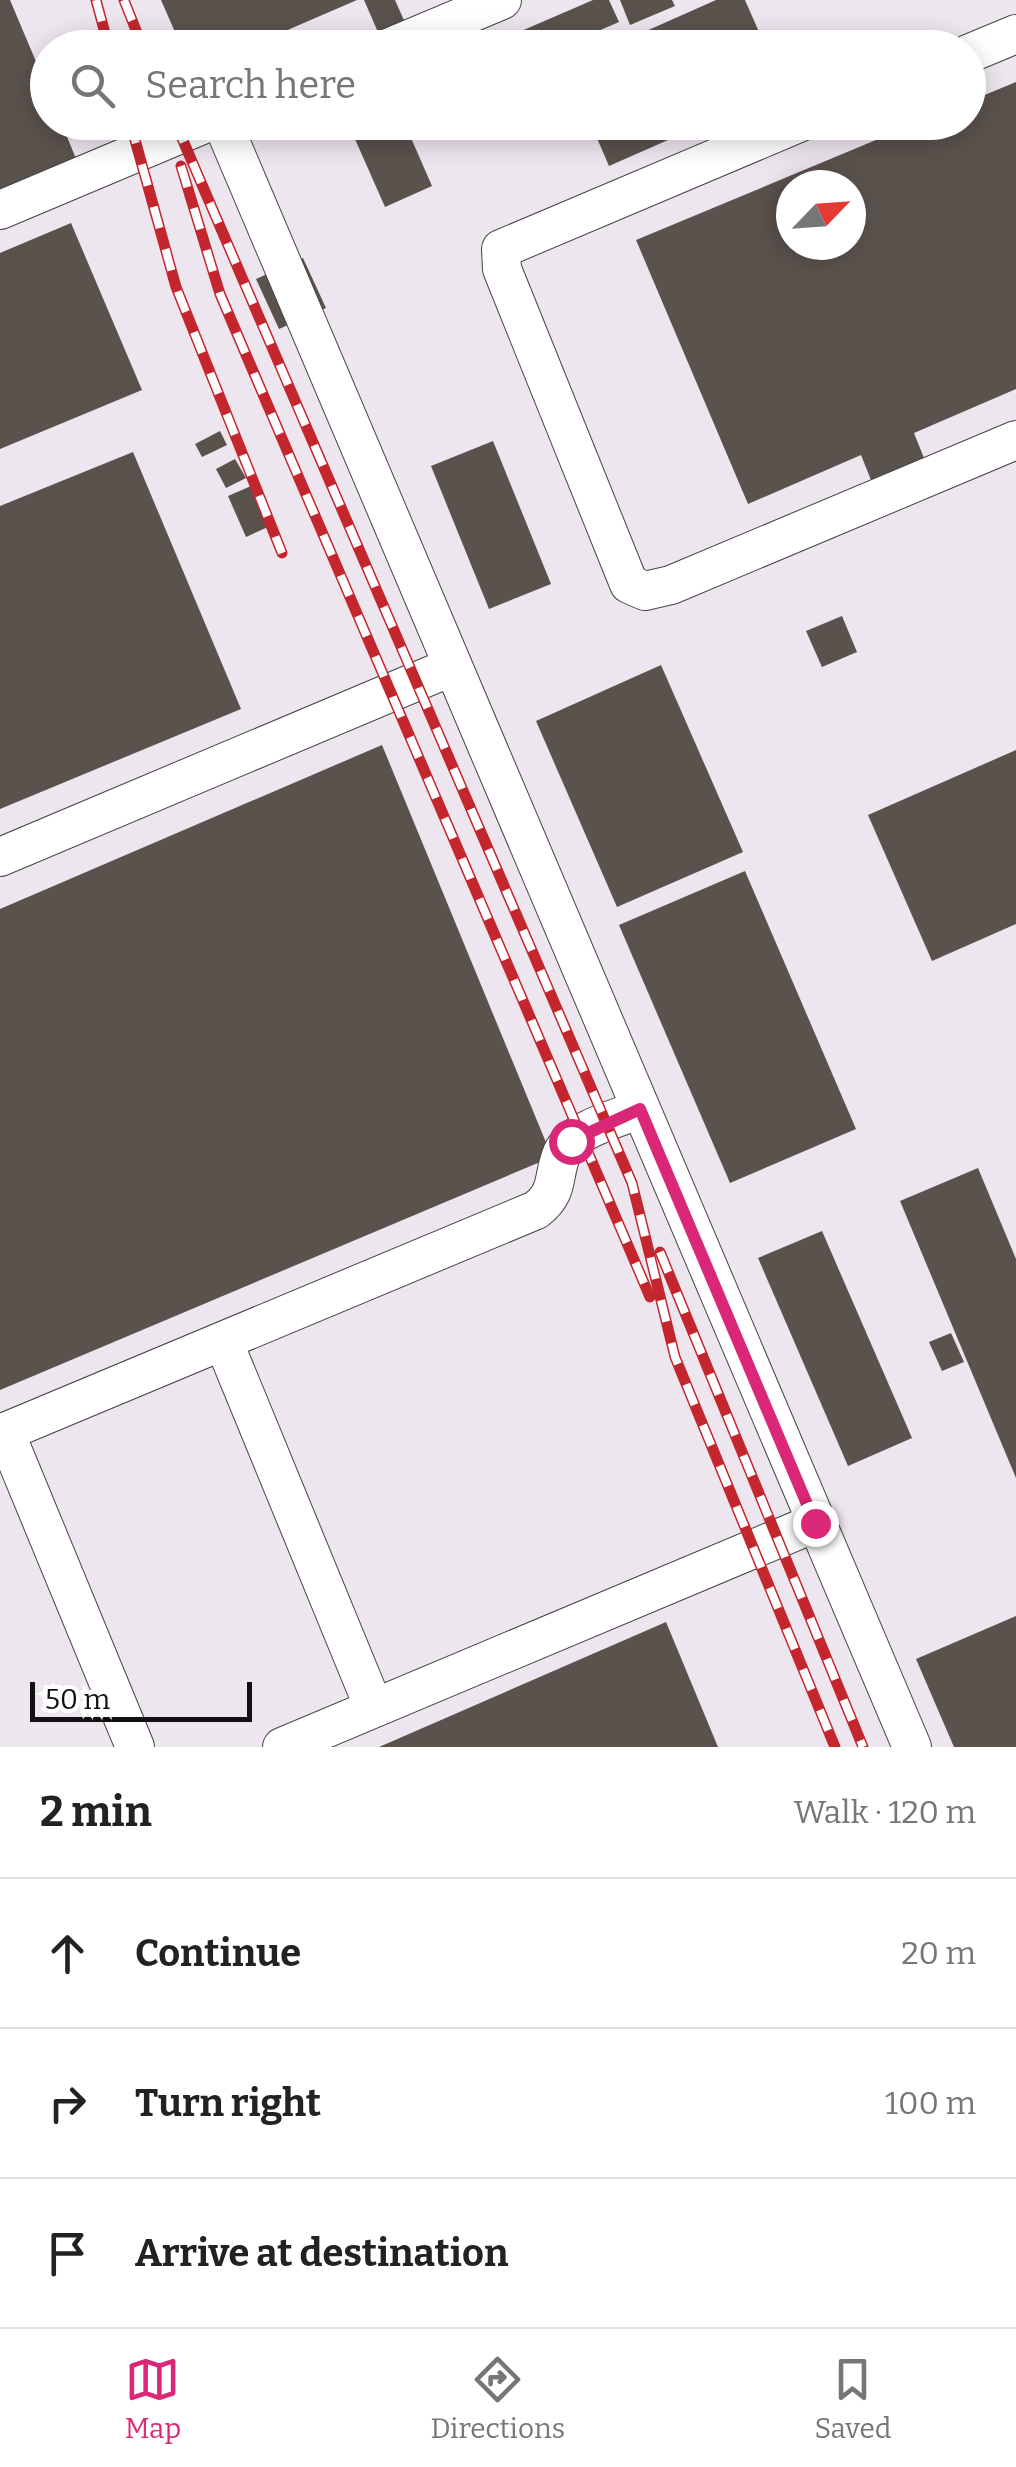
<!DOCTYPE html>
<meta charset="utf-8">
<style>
:root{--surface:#fff;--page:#f2f2f2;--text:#222;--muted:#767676;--line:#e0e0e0;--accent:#db2777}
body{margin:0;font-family:Bitter,serif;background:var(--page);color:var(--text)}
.compass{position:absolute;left:776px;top:170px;width:90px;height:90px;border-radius:50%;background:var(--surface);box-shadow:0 5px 25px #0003;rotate:65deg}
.scale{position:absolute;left:30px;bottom:25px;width:222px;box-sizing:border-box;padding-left:10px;border:5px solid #111;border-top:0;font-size:28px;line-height:35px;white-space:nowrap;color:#111;-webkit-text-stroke:8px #fff;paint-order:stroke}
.stop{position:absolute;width:30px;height:30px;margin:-22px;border:8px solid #db2777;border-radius:50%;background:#fff}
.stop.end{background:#db2777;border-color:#fff;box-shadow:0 2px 10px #0008}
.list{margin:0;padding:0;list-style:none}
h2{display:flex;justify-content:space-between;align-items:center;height:130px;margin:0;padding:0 40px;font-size:42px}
h2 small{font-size:32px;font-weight:400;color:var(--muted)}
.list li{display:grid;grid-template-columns:65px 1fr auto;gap:30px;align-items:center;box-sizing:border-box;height:150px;padding:0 40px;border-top:2px solid var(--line)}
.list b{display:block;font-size:38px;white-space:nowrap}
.list em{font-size:32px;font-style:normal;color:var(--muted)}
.icon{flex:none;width:55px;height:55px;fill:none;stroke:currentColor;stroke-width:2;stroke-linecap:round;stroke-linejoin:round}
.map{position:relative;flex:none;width:1016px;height:1747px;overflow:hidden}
.search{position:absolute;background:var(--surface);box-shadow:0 5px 25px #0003;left:30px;right:30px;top:30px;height:110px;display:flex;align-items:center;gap:25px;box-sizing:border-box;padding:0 35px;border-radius:55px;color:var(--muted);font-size:38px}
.sheet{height:580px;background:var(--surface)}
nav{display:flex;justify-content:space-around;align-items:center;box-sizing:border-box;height:140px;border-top:2px solid var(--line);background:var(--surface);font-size:28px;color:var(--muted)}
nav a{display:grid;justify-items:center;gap:5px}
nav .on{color:var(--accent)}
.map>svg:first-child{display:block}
</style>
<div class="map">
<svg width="1016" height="1747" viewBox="0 0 1016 1747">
<rect width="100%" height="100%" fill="#fffdf5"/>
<path fill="#eee6ef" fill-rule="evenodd" d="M0 0H1016V1747H0ZM48 48H968V122H48ZM791 185H851V245H791Z"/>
<g fill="#5a524d" fill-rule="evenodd">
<polygon points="0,0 10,0 48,90 48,122 61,122 79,166 0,198"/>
<polygon points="161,0 357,0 246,48 182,48"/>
<polygon points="364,0 395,0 407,27 381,39"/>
<polygon points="593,0 609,0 619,22 559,48 507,48 503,39"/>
<polygon points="620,0 672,0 675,6 630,25"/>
<polygon points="716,0 745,0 766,48 608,48"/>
<path d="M1016 82V389L914 433 926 463 873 485 861 455 748 504 636 240 919 122H968V83L975 99ZM791 185H851V245H791Z"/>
<polygon points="393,122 404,122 432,186 385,207 355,139"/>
<polygon points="590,122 709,122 609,166"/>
<polygon points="71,223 142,390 0,449 0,253"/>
<polygon points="303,258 326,308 279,329 256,279"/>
<polygon points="220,431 227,445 202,457 195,444"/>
<polygon points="493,441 551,584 489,609 431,466"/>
<polygon points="133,452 241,709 0,809 0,506"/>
<polygon points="235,459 246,478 226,488 216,469"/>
<polygon points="251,486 268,527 246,537 228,496"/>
<polygon points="842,616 857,652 822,667 806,631"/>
<polygon points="661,665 743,852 617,907 536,721"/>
<polygon points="382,745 552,1157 0,1390 0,909"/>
<polygon points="1016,750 1016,924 932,961 868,815"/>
<polygon points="745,871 856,1129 730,1183 619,925"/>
<polygon points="978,1168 1016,1259 1016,1478 900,1201"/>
<polygon points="822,1231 912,1438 848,1466 758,1258"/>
<polygon points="951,1333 964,1362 942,1371 929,1342"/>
<polygon points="1016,1616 1016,1747 954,1747 916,1659"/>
<polygon points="666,1622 718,1747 379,1747"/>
</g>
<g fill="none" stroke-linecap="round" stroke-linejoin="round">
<g stroke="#444" stroke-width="40">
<g id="minor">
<polyline points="388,48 502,0"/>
<polyline points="968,54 1016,34"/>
<polyline points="222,122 912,1747"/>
<polyline points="801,122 501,249 502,269 629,584 645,591 671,585 1016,440"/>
<polyline points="0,210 209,122"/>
<polyline points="0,857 451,667"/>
<polyline points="224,1343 374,1708"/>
<polyline points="5,1432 135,1747"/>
<path d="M0 1434 536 1210C560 1192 552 1176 562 1153 573 1129 617 1119 640 1109"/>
<polyline points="282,1747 815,1523"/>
</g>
</g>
<use href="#minor" stroke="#fff" stroke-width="38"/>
<g stroke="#c4262e" stroke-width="11">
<g id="rail">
<polyline points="96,0 109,48"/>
<polyline points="124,0 143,48"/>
<polyline points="130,122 176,287 282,553"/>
<polyline points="175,122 632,1183 675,1357 835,1747"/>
<polyline points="181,166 220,294 650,1297"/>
<polyline points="660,1252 863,1747"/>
</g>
</g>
<use href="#rail" stroke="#fff" stroke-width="8" stroke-dasharray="22" stroke-linecap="butt"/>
</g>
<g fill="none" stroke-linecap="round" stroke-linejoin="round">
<polyline stroke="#db2777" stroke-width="12" points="571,1141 640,1109 815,1523"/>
</g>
</svg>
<svg class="compass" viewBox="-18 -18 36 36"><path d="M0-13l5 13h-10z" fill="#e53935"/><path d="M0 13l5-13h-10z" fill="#767676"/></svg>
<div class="scale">50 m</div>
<div class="stop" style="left:571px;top:1141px"></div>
<div class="stop end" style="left:815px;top:1523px"></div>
<div class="search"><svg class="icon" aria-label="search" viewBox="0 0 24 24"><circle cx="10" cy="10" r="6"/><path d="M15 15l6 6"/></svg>Search here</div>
</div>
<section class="sheet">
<h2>2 min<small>Walk · 120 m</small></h2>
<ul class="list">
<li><svg class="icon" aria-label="ahead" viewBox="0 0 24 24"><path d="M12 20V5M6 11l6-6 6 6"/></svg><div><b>Continue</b></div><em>20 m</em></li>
<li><svg class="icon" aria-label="right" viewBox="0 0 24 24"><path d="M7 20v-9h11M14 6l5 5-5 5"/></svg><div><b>Turn right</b></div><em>100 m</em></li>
<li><svg class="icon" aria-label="arrive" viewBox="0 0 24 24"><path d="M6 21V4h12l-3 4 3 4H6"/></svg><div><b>Arrive at destination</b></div></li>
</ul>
</section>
<nav>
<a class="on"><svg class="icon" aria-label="map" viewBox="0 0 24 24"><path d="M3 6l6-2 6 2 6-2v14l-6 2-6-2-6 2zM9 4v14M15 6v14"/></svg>Map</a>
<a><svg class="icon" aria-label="directions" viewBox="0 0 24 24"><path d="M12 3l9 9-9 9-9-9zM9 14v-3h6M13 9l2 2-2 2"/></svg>Directions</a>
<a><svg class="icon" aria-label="saved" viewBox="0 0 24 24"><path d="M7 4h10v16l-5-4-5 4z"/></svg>Saved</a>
</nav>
